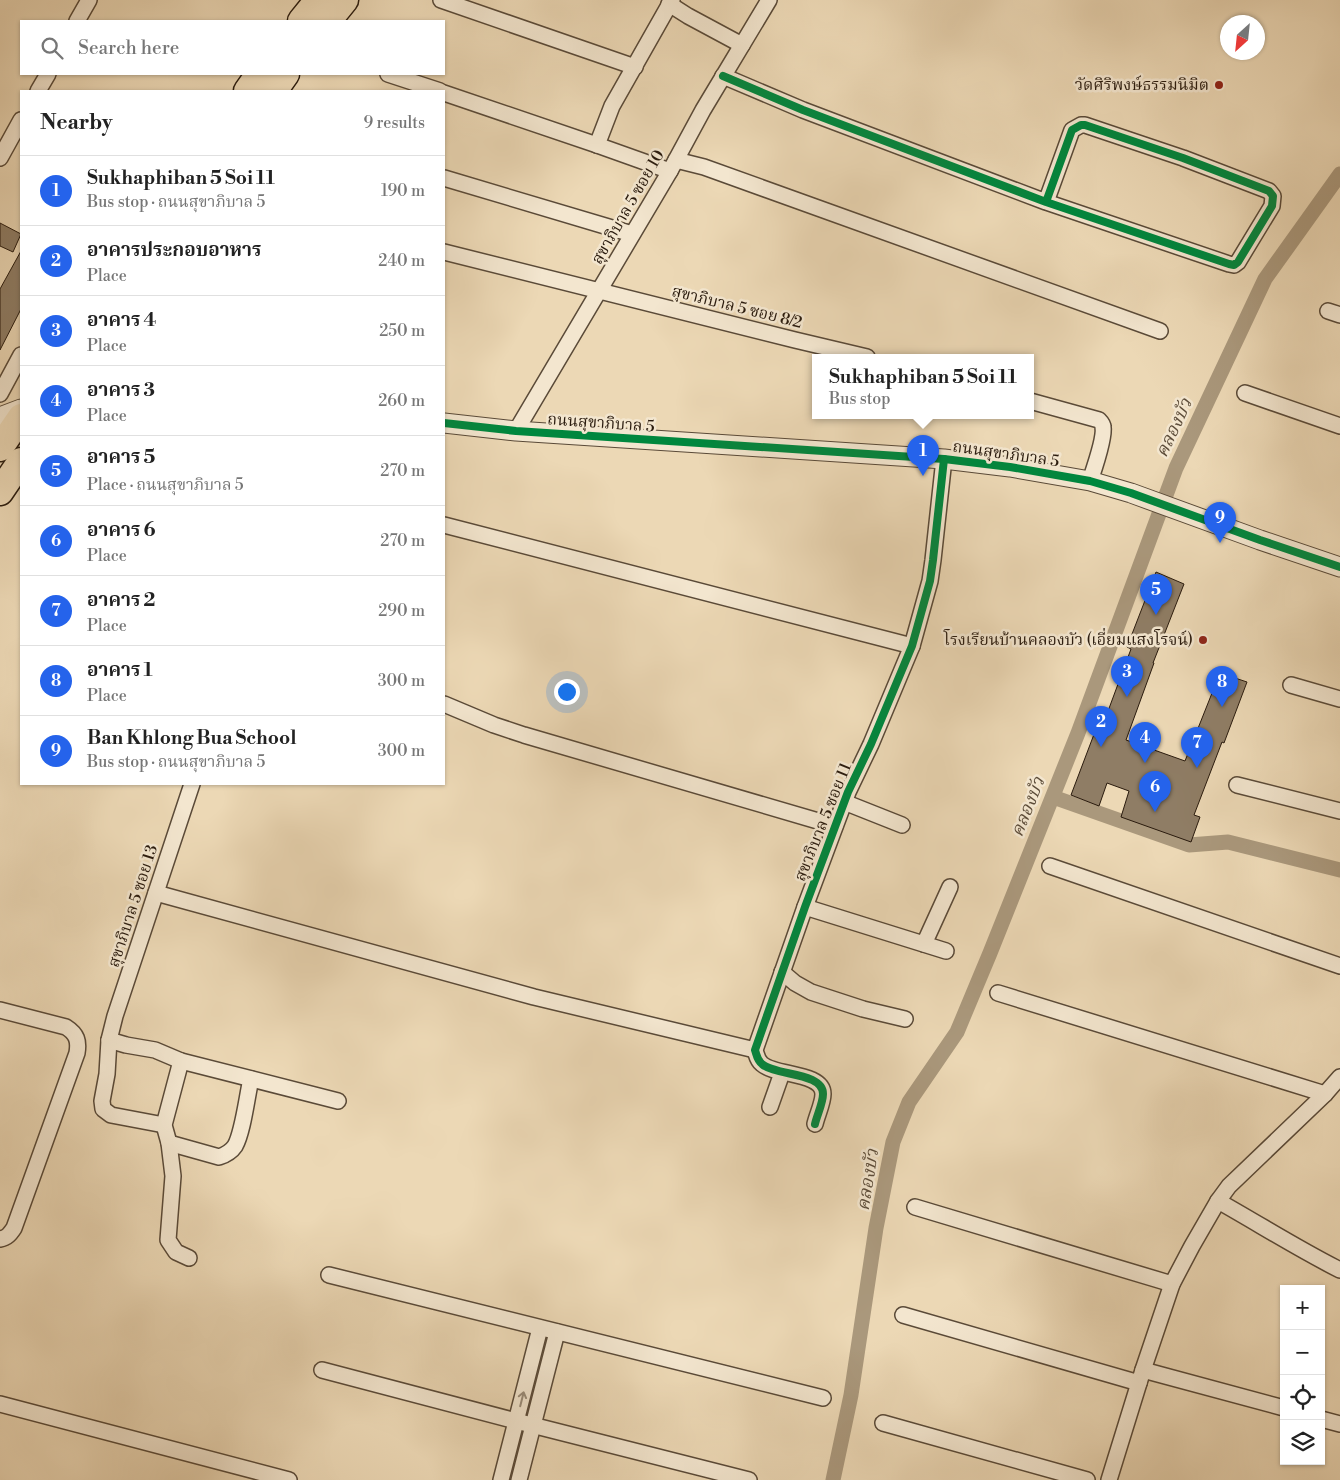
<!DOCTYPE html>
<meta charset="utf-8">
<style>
:root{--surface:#fff;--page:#f6f6f6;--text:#222;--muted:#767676;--line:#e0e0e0;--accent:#2563eb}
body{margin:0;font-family:"Libre Bodoni","Noto Serif Thai",serif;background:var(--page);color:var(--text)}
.controls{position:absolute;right:15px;bottom:15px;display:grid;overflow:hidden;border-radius:0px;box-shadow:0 1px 4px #0004}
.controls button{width:45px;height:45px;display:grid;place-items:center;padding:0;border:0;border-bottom:1px solid var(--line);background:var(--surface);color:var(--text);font:25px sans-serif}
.compass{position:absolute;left:1220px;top:15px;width:45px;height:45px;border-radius:50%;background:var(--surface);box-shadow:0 1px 4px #0004;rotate:207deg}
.you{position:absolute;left:566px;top:691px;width:18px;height:18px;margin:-12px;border:4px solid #fff;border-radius:50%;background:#1a73e8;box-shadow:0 0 0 8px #1a73e833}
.badge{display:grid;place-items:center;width:32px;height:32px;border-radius:50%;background:var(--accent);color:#fff;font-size:16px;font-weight:700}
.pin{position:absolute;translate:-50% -41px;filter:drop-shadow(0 1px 2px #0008)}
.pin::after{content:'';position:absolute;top:26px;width:18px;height:15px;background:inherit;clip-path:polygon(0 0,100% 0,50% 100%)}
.popup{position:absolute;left:812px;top:354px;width:222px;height:65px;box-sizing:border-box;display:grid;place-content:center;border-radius:0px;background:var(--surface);filter:drop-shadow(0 1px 4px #0005);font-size:16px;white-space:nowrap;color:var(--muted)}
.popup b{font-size:19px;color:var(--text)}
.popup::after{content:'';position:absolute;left:50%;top:100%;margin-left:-10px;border:10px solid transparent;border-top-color:var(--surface)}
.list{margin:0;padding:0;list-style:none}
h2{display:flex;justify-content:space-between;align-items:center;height:65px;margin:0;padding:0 20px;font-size:21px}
h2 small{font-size:16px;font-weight:400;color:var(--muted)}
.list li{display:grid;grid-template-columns:32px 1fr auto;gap:15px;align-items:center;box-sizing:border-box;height:70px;padding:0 20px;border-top:1px solid var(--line)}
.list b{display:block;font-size:19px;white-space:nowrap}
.list p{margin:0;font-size:16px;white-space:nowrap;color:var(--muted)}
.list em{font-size:16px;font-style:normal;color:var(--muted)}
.icon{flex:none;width:28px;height:28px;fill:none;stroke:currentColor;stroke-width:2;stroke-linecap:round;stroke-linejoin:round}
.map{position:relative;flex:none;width:1340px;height:1480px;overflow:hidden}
.search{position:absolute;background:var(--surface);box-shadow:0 1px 4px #0004;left:20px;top:20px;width:425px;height:55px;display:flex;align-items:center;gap:12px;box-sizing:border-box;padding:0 18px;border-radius:0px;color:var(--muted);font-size:19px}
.panel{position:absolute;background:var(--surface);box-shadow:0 1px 4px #0004;left:20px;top:90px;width:425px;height:695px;border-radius:0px}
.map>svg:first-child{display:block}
</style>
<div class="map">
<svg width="1340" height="1480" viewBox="0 0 1340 1480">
<rect width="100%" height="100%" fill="#ecd8b5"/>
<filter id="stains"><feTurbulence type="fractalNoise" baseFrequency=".004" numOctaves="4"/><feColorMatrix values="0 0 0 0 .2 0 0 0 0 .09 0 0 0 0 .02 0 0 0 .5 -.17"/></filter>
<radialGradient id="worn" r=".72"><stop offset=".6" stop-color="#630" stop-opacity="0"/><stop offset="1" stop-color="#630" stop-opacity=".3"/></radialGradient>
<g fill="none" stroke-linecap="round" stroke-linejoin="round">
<g stroke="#aa987c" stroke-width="15">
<polyline points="1053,797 1189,845 1228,842 1340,870"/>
<polyline points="833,1480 851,1395 876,1228 893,1142 909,1102 957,1032 990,953 1078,733 1176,468 1265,279 1340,174"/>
</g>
</g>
<g fill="#8f7d65" stroke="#2a1b0e">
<polygon points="0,223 21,234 13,252 0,246"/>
<polygon points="21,251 21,309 0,350 0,289"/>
<polygon points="1156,572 1184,584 1153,663 1154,663 1126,740 1185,761 1220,673 1247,682 1224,743 1222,742 1194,815 1200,817 1191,842 1121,817 1129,791 1107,783 1099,806 1071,795 1096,729 1101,730 1131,649 1127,647"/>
</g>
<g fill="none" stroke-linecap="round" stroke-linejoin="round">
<g stroke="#5a4a38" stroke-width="18">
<g id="minor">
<polyline points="441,0 635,67"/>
<polyline points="669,4 688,16 742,45"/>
<polyline points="77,21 89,0"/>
<polyline points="388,74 440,91"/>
<polyline points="723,76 803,110 1046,202 1229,264 1234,265 1238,262 1272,206 1273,196 1269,191 1183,158 1085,125 1081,125 1072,130 1046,202"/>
<polyline points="38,91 48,74"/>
<polyline points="444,93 597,145 670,171"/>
<polyline points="597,145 612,106 672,0"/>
<polyline points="0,158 21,120"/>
<polyline points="676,160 704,167 1160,331"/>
<polyline points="444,178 632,234"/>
<polyline points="444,252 795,340 867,357"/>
<polyline points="1328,311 1340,315"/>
<polyline points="1245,393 1340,426"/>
<polyline points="0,394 21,355"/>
<path d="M1030 401 1099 420C1101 422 1103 424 1103 427 1105 438 1094 469 1090 481"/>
<polyline points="516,431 670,171 703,110 769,0"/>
<polyline points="444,525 912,646"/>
<polyline points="1291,685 1340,699"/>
<polyline points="444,704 494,725 524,735 835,826"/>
<polyline points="1237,785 1340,811"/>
<polyline points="844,802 902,825"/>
<polyline points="1050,866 1340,966"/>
<polyline points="156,893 534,997 755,1050"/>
<polyline points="805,907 946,951"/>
<polyline points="924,944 950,887"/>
<polyline points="782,972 795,983 811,992 863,1009 905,1019"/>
<polyline points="998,993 1325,1094"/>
<path d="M0 1010 66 1027C77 1034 79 1041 77 1053L14 1228C10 1234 7 1238 0 1239"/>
<polyline points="109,1040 126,1045 155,1050 181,1061 338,1101"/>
<polyline points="181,1061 164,1125 169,1143 173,1176 168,1240 176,1252 189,1258"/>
<polyline points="770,1107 782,1073"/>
<path d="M815 1124C817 1115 823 1103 823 1094 823 1072 775 1076 762 1064 757 1060 757 1056 755 1050L805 907 848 792 871 744 912 646 930 581 933 560 944 459"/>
<polyline points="164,1125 111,1115 103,1109 102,1101 107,1074 109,1040 115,1016 192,784"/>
<path d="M169 1143 219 1157C225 1155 231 1152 235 1146 243 1132 247 1096 251 1079"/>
<path d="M1218 1201C1259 1224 1298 1249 1340 1270"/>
<polyline points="915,1207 1172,1284"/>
<polyline points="329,1275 823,1398"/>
<polyline points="903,1315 1139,1383"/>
<polyline points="322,1370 516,1421 749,1480"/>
<polyline points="1143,1370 1284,1408"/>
<polyline points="0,1404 289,1480"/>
<polyline points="1321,1419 1340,1424"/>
<polyline points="883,1423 1087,1480"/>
<polyline points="501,1480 540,1328"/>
<polyline points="519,1480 557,1332"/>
<polyline points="1109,1480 1143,1370 1172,1284 1192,1246 1218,1201 1229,1186 1325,1094 1340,1077"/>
</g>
</g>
<g stroke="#5a4a38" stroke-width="21">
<g id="tertiary">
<polyline points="0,417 21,409"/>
<polyline points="444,423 516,431 944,459 1010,467 1090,481 1131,493 1260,540 1340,567"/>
</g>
</g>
<g stroke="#2a1b0e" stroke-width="29">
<g id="motorway">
<polyline points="301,21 318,0"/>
<polyline points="328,21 345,0"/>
<polyline points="247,91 259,74"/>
<polyline points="274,91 286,74"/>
<polyline points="0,448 21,417"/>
<polyline points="0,492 21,461"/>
</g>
</g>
<use href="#minor" stroke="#f3e6cf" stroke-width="15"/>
<use href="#tertiary" stroke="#f3e6cf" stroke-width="19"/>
<use href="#motorway" stroke="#ecd8b5" stroke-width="26"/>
<g stroke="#f3e6cf" stroke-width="11">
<g id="cycleway">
<polyline points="723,76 803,110 1046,202 1229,264 1234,265 1238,262 1272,206 1273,196 1269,191 1183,158 1085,125 1081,125 1072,130 1046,202"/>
<polyline points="444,423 516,431 944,459 1010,467 1090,481 1131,493 1260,540 1340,567"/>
<path d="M815 1124C817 1115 823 1103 823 1094 823 1072 775 1076 762 1064 757 1060 757 1056 755 1050L805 907 848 792 871 744 912 646 930 581 933 560 944 459"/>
</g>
</g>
<use href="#cycleway" stroke="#00873e" stroke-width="8"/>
</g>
<defs><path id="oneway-shaft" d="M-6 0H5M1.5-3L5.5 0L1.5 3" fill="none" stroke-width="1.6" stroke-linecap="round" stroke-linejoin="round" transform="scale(1.25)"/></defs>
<use stroke="#998b78" href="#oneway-shaft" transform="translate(522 1399) rotate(-76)"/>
<g fill="#8f2418" stroke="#f3e6cf" stroke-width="2">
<circle cx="1219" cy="85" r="5"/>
<circle cx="1203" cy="640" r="5"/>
</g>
<g text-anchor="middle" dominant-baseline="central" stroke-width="5" stroke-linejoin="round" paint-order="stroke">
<g font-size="16" fill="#2a1b0e" stroke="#f3e6cf" text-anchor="end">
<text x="1209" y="85">วัดศิริพงษ์ธรรมนิมิต</text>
<text x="1193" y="640">โรงเรียนบ้านคลองบัว (เอี่ยมแสงโรจน์)</text>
</g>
<g font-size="16" fill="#2a1b0e" stroke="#f3e6cf">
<text transform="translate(628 207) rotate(-60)">สุขาภิบาล 5 ซอย 10</text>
<text transform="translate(737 307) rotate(14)">สุขาภิบาล 5 ซอย 8/2</text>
<text transform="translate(601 423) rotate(4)">ถนนสุขาภิบาล 5</text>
<text transform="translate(1006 454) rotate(8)">ถนนสุขาภิบาล 5</text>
<text transform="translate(823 822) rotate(-68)">สุขาภิบาล 5 ซอย 11</text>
<text transform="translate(133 906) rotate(-72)">สุขาภิบาล 5 ซอย 13</text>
</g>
<g font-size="18" font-style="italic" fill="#5d4d3a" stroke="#f3e6cf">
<text transform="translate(1174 428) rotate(-65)">คลองบัว</text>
<text transform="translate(1028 807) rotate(-68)">คลองบัว</text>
<text transform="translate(868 1180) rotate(-81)">คลองบัว</text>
</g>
</g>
<rect width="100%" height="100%" filter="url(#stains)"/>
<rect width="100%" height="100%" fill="url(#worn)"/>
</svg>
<div class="controls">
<button>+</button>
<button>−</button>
<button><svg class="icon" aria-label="locate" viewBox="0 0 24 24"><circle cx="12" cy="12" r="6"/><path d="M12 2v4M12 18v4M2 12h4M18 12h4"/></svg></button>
<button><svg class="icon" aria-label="layers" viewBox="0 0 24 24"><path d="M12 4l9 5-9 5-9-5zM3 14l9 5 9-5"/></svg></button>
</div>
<svg class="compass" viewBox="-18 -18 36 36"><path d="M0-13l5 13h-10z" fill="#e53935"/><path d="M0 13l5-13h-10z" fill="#767676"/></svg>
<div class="you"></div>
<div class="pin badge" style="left:923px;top:476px">1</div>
<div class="popup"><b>Sukhaphiban 5 Soi 11</b>Bus stop</div>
<div class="pin badge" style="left:1101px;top:747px">2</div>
<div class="pin badge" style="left:1127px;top:697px">3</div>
<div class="pin badge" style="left:1145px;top:763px">4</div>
<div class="pin badge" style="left:1156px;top:615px">5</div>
<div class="pin badge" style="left:1155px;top:812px">6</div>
<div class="pin badge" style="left:1197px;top:768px">7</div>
<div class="pin badge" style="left:1222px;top:707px">8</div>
<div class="pin badge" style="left:1220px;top:543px">9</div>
<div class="search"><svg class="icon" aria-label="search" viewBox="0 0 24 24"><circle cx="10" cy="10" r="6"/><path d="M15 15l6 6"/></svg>Search here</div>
<section class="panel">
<h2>Nearby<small>9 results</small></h2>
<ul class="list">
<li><span class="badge">1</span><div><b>Sukhaphiban 5 Soi 11</b><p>Bus stop · ถนนสุขาภิบาล 5</p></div><em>190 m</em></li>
<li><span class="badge">2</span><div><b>อาคารประกอบอาหาร</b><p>Place</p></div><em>240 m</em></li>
<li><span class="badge">3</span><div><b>อาคาร 4</b><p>Place</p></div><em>250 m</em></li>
<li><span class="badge">4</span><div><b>อาคาร 3</b><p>Place</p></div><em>260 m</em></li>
<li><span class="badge">5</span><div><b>อาคาร 5</b><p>Place · ถนนสุขาภิบาล 5</p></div><em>270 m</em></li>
<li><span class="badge">6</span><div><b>อาคาร 6</b><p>Place</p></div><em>270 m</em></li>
<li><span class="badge">7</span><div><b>อาคาร 2</b><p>Place</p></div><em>290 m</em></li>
<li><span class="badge">8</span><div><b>อาคาร 1</b><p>Place</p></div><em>300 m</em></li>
<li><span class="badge">9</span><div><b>Ban Khlong Bua School</b><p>Bus stop · ถนนสุขาภิบาล 5</p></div><em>300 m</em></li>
</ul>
</section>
</div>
